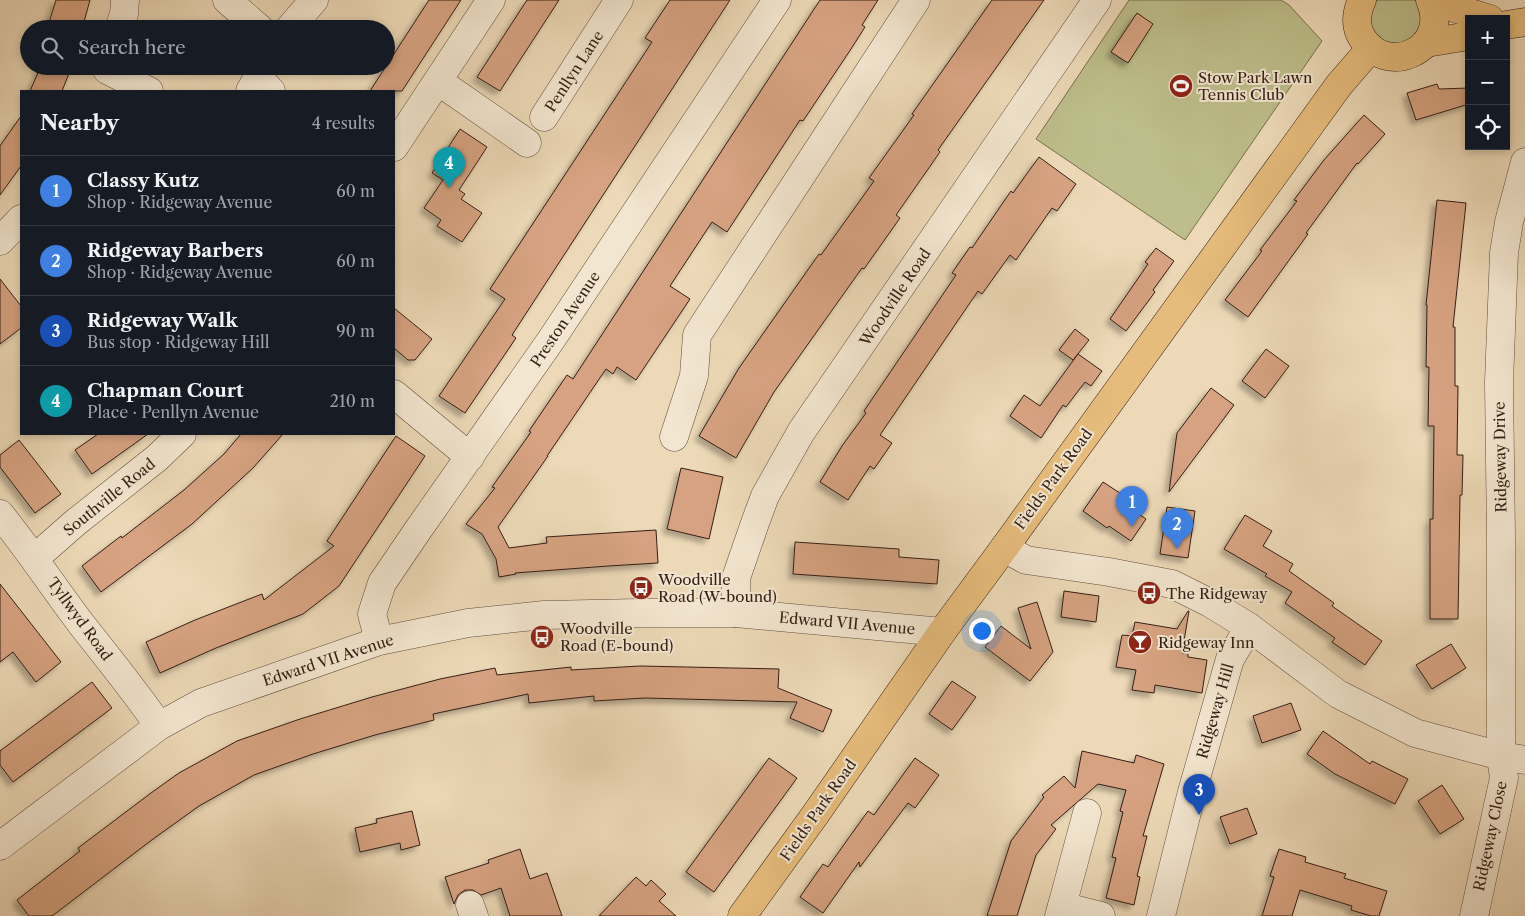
<!DOCTYPE html>
<meta charset="utf-8">
<style>
:root{--surface:#171b24;--page:#20242c;--text:#f1f3f6;--muted:#9ea1a6;--line:#363941;--accent:#c59692}
body{margin:0;font-family:"Libre Caslon Text",serif;background:var(--page);color:var(--text)}
.controls{position:absolute;right:15px;top:15px;display:grid;overflow:hidden;border-radius:0px;box-shadow:0 2px 8px #0003}
.controls button{width:45px;height:45px;display:grid;place-items:center;padding:0;border:0;border-bottom:1px solid var(--line);background:var(--surface);color:var(--text);font:25px sans-serif}
.you{position:absolute;left:981px;top:630px;width:18px;height:18px;margin:-12px;border:4px solid #fff;border-radius:50%;background:#1a73e8;box-shadow:0 0 0 8px #1a73e833}
.badge{display:grid;place-items:center;width:32px;height:32px;border-radius:50%;background:var(--accent);color:#fff;font-size:16px;font-weight:700}
.pin{position:absolute;translate:-50% -41px;filter:drop-shadow(0 1px 2px #0008)}
.pin::after{content:'';position:absolute;top:26px;width:18px;height:15px;background:inherit;clip-path:polygon(0 0,100% 0,50% 100%)}
.list{margin:0;padding:0;list-style:none}
h2{display:flex;justify-content:space-between;align-items:center;height:65px;margin:0;padding:0 20px;font-size:21px}
h2 small{font-size:16px;font-weight:400;color:var(--muted)}
.list li{display:grid;grid-template-columns:32px 1fr auto;gap:15px;align-items:center;box-sizing:border-box;height:70px;padding:0 20px;border-top:1px solid var(--line)}
.list b{display:block;font-size:19px;white-space:nowrap}
.list p{margin:0;font-size:16px;white-space:nowrap;color:var(--muted)}
.list em{font-size:16px;font-style:normal;color:var(--muted)}
.icon{flex:none;width:28px;height:28px;fill:none;stroke:currentColor;stroke-width:2;stroke-linecap:round;stroke-linejoin:round}
.map{position:relative;flex:none;width:1525px;height:916px;overflow:hidden}
.search{position:absolute;background:var(--surface);box-shadow:0 2px 8px #0003;left:20px;top:20px;width:375px;height:55px;display:flex;align-items:center;gap:12px;box-sizing:border-box;padding:0 18px;border-radius:28px;color:var(--muted);font-size:19px}
.panel{position:absolute;background:var(--surface);box-shadow:0 2px 8px #0003;left:20px;top:90px;width:375px;height:345px;border-radius:0px}
.map>svg:first-child{display:block}
</style>
<div class="map">
<svg width="1525" height="916" viewBox="0 0 1525 916">
<defs>
<filter id="shadow"><feDropShadow dx="-4.5" dy="4.5" stdDeviation="2.5" flood-color="#0004"/></filter>
</defs>
<rect width="100%" height="100%" fill="#edd9b7"/>
<filter id="stains"><feTurbulence type="fractalNoise" baseFrequency=".004" numOctaves="4"/><feColorMatrix values="0 0 0 0 .2 0 0 0 0 .09 0 0 0 0 .02 0 0 0 .5 -.17"/></filter>
<radialGradient id="worn" r=".72"><stop offset=".6" stop-color="#630" stop-opacity="0"/><stop offset="1" stop-color="#630" stop-opacity=".3"/></radialGradient>
<g fill="#bdbe8b" stroke="#786e50">
<polygon points="1129,0 1281,0 1289,5 1322,41 1185,240 1036,139"/>
<path d="M1377 0H1415C1427 13 1420 24 1416 39L1390 47 1370 30 1369 12Z"/>
</g>
<g fill="#d6a281" stroke="#341e15" filter="url(#shadow)">
<polygon points="56,0 90,0 82,29 47,29"/>
<polygon points="429,0 461,0 402,91 370,91"/>
<polygon points="527,0 559,0 500,91 477,77"/>
<polygon points="670,0 730,0 512,335 516,338 465,413 439,396 505,299 490,289 652,42 645,38"/>
<polygon points="820,0 878,0 862,25 865,27 851,49 803,121 800,120 727,232 712,222 670,286 690,299 636,380 617,367 613,374 606,369 547,456 548,456 498,527 509,548 547,543 546,537 656,530 658,563 608,566 515,573 516,574 499,577 496,559 482,534 466,524 495,488 492,487 531,432 529,431 567,375 573,379"/>
<polygon points="992,0 1044,0 938,150 940,152 896,215 900,218 864,269 862,268 774,392 736,458 699,436 739,368 819,254 821,255 874,181 869,178 914,115 912,114"/>
<polygon points="1137,13 1153,24 1128,63 1111,52"/>
<polygon points="41,66 72,66 62,91 30,91"/>
<polygon points="1437,84 1439,89 1469,88 1469,104 1416,120 1407,93"/>
<polygon points="1364,115 1385,134 1358,164 1357,163 1306,233 1308,234 1248,317 1225,300 1262,251 1260,250 1297,201 1294,200 1324,160"/>
<polygon points="21,116 21,166 0,195 0,146"/>
<polygon points="460,129 487,147 459,190 465,194 461,199 482,213 462,242 437,226 441,220 424,208 443,180 432,173"/>
<polygon points="1039,157 1076,184 1057,211 1052,208 1016,260 1010,255 982,294 978,291 880,435 892,443 874,469 870,466 848,500 820,482 842,446 866,413 864,411 956,275 952,273 970,247 972,248 1011,191 1013,193"/>
<polygon points="1437,200 1466,203 1453,327 1455,327 1455,386 1458,386 1457,455 1463,455 1462,495 1460,495 1458,619 1430,619 1430,519 1433,519 1434,426 1428,426 1429,367 1426,367 1427,305 1426,305"/>
<polygon points="1156,248 1174,261 1153,290 1155,292 1126,331 1110,319 1148,264 1145,262"/>
<polygon points="0,279 21,306 21,328 0,344"/>
<polygon points="394,308 432,339 415,360 408,360 394,348"/>
<polygon points="1075,329 1089,340 1073,360 1059,350"/>
<polygon points="1266,349 1289,366 1265,398 1242,381"/>
<polygon points="1078,354 1102,371 1091,386 1085,382 1066,407 1063,405 1041,438 1010,416 1024,395 1040,406"/>
<polygon points="1211,388 1234,405 1169,492 1177,433"/>
<polygon points="98,434 148,434 92,474 75,450"/>
<polygon points="241,434 283,434 253,468 192,524 101,592 82,566 121,536 122,538 184,490 224,454"/>
<polygon points="396,436 425,456 339,586 303,614 216,648 160,673 146,642 195,620 262,594 264,600 334,546 327,541"/>
<polygon points="19,440 61,494 35,513 0,467 0,455"/>
<polygon points="681,468 723,477 709,539 667,529"/>
<polygon points="1103,482 1129,499 1125,504 1146,519 1131,541 1109,526 1107,528 1083,511"/>
<polygon points="1167,507 1195,511 1188,558 1160,554"/>
<polygon points="1245,515 1272,531 1263,546 1293,564 1289,571 1334,603 1332,606 1382,641 1365,665 1332,642 1335,638 1285,603 1292,592 1265,576 1267,574 1224,549"/>
<polygon points="795,542 899,549 899,557 939,560 937,584 793,574"/>
<polygon points="0,584 61,662 36,682 13,652 0,662"/>
<polygon points="1064,591 1099,596 1096,622 1061,617"/>
<polygon points="1037,602 1053,652 1030,681 985,647 1001,626 1031,649 1018,608"/>
<polygon points="1188,611 1189,611 1182,653 1188,654 1188,657 1207,660 1202,693 1155,685 1154,693 1132,690 1136,670 1116,667 1122,635 1132,636 1135,622 1177,629"/>
<polygon points="1451,644 1466,668 1432,689 1416,665"/>
<polygon points="640,666 779,669 778,688 832,710 823,732 790,718 797,702 645,698 594,701 594,696 529,703 528,694 433,714 434,720 375,735 313,754 254,775 199,806 153,839 52,916 29,916 17,900 80,851 78,848 151,793 179,773 237,741 300,719 372,697 440,679 495,668 497,675 571,667 571,670"/>
<polygon points="952,681 976,697 952,730 929,714"/>
<polygon points="92,682 112,708 13,782 0,765 0,751"/>
<polygon points="1291,703 1301,730 1262,743 1253,716"/>
<polygon points="1323,731 1370,764 1372,761 1408,779 1395,804 1335,774 1307,754"/>
<polygon points="1082,751 1134,763 1136,755 1164,764 1143,836 1147,836 1137,876 1140,877 1134,905 1106,898 1116,858 1112,857 1123,812 1120,811 1126,790 1098,784 1051,825 1056,829 1036,855 1017,916 987,916 1011,841 1044,797 1042,795 1064,776 1075,788"/>
<polygon points="769,758 797,778 714,892 686,872"/>
<polygon points="915,758 939,775 915,808 908,803 860,867 859,862 823,913 800,897 823,864 828,867 868,811 874,815"/>
<polygon points="1442,785 1464,819 1440,834 1418,801"/>
<polygon points="1247,808 1257,834 1230,844 1220,817"/>
<polygon points="412,811 420,845 401,850 400,843 360,852 355,828 377,823 376,819"/>
<polygon points="520,849 530,879 547,873 562,916 510,916 501,888 481,895 473,890 465,890 458,895 454,904 445,877 489,863 488,860"/>
<polygon points="1279,849 1306,857 1305,862 1346,874 1344,878 1387,891 1379,916 1371,916 1351,910 1352,906 1300,890 1292,916 1262,916 1274,877 1270,876"/>
<polygon points="636,877 646,886 651,880 666,894 659,901 676,916 599,916"/>
</g>
<g fill="none" stroke-linecap="round" stroke-linejoin="round">
<g stroke="#624d3e" stroke-width="29">
<g id="minor">
<polyline points="227,0 260,29"/>
<polyline points="119,29 124,14 125,0"/>
<polyline points="289,29 314,0"/>
<polyline points="107,70 149,91"/>
<polyline points="438,81 527,143"/>
<polyline points="250,91 258,77 271,91"/>
<polyline points="544,117 619,0"/>
<polyline points="394,147 491,0"/>
<polyline points="0,241 21,219"/>
<polyline points="394,394 470,457"/>
<polyline points="674,437 694,376 697,335 916,0"/>
<path d="M0 514C29 550 54 588 82 625 108 658 135 691 159 726"/>
<polyline points="1004,548 1026,560 1109,572 1172,584 1210,603 1249,627 1338,694 1415,733 1501,756 1525,760"/>
<polyline points="35,558 76,522 157,458 182,434"/>
<polyline points="736,613 736,578 755,523 765,496 801,432 1097,0"/>
<polyline points="379,641 372,614 382,583 418,530 551,340 777,0"/>
<polyline points="0,846 159,726 201,703 379,641 468,623 544,615 639,613 736,613 942,632"/>
<polyline points="470,905 474,916"/>
<polyline points="1062,906 1087,813"/>
<polyline points="1059,916 1062,906 1101,916"/>
<polyline points="1161,916 1192,792 1230,659 1249,627"/>
<polyline points="1474,916 1504,778 1501,756 1501,537 1499,382 1504,253 1509,222 1525,162"/>
</g>
</g>
<g stroke="#341e15" stroke-width="29">
<g id="major">
<path d="M1362 0C1357 11 1355 23 1360 34 1384 81 1452 49 1430 0"/>
<polyline points="1436,0 1454,8 1490,19"/>
<polyline points="1506,25 1525,22"/>
<polyline points="1426,43 1469,36"/>
<polyline points="742,916 815,815 942,632 1004,548 1339,85 1371,48"/>
</g>
</g>
<use href="#minor" stroke="#f3e6d0" stroke-width="28"/>
<use href="#major" stroke="#e6bc7c" stroke-width="28"/>
</g>
<defs>
<g id="stadium-disc" transform="scale(1.25)"><circle r="9.5" fill="#8f2418" stroke="#f3e6d0"/><path d="M0-5a6.5 5 0 1 0 0 10a6.5 5 0 1 0 0-10ZM-3.5-1.8h7v3.6h-7Z" fill="#fff"/></g>
<g id="bus-disc" transform="scale(1.25)"><circle r="9.5" fill="#8f2418" stroke="#f3e6d0"/><path d="M-5-6H5V4H4V6H2V4H-2V6H-4V4H-5ZM-3.5-4V0h7V-4ZM-3.5 1.2v1.5H-2V1.2ZM2 1.2v1.5H3.5V1.2Z" fill="#fff"/></g>
<g id="bar-disc" transform="scale(1.25)"><circle r="9.5" fill="#8f2418" stroke="#f3e6d0"/><path d="M-6-5H6L.8 .8V4.5H3.5V6h-7V4.5H-.8V.8Z" fill="#fff"/></g>
</defs>
<g fill-rule="evenodd">
<use href="#stadium-disc" x="1181" y="86"/>
<use href="#bus-disc" x="641" y="588"/>
<use href="#bus-disc" x="1149" y="593"/>
<use href="#bus-disc" x="542" y="637"/>
<use href="#bar-disc" x="1140" y="642"/>
</g>
<g text-anchor="middle" dominant-baseline="central" stroke-width="4" stroke-linejoin="round" paint-order="stroke">
<g font-size="15" fill="#341e15" stroke="#f3e6d0">
<text transform="translate(574 71) rotate(-57)">Penllyn Lane</text>
<text transform="translate(895 297) rotate(-56)">Woodville Road</text>
<text transform="translate(565 319) rotate(-56)">Preston Avenue</text>
<text transform="translate(1500 457) rotate(-91)">Ridgeway Drive</text>
<text transform="translate(1053 479) rotate(-54)">Fields Park Road</text>
<text transform="translate(109 497) rotate(-39)">Southville Road</text>
<text transform="translate(80 619) rotate(54)">Tyllwyd Road</text>
<text transform="translate(847 623) rotate(5)">Edward VII Avenue</text>
<text transform="translate(328 660) rotate(-18)">Edward VII Avenue</text>
<text transform="translate(1215 711) rotate(-74)">Ridgeway Hill</text>
<text transform="translate(818 810) rotate(-55)">Fields Park Road</text>
<text transform="translate(1490 836) rotate(-78)">Ridgeway Close</text>
</g>
<g font-size="15" fill="#341e15" stroke="#f3e6d0" text-anchor="start">
<text x="1198" y="77">Stow Park Lawn<tspan x="1198" dy="17">Tennis Club</tspan></text>
<text x="658" y="579">Woodville<tspan x="658" dy="17">Road (W-bound)</tspan></text>
<text x="1166" y="593">The Ridgeway</text>
<text x="560" y="628">Woodville<tspan x="560" dy="17">Road (E-bound)</tspan></text>
<text x="1158" y="642">Ridgeway Inn</text>
</g>
</g>
<rect width="100%" height="100%" filter="url(#stains)"/>
<rect width="100%" height="100%" fill="url(#worn)"/>
</svg>
<div class="controls">
<button>+</button>
<button>−</button>
<button><svg class="icon" aria-label="locate" viewBox="0 0 24 24"><circle cx="12" cy="12" r="6"/><path d="M12 2v4M12 18v4M2 12h4M18 12h4"/></svg></button>
</div>
<div class="you"></div>
<div class="pin badge" style="left:1132px;top:527px;background:#3f7fe0">1</div>
<div class="pin badge" style="left:1177px;top:549px;background:#3f7fe0">2</div>
<div class="pin badge" style="left:1199px;top:815px;background:#1a4fb4">3</div>
<div class="pin badge" style="left:449px;top:188px;background:#0f9aa8">4</div>
<div class="search"><svg class="icon" aria-label="search" viewBox="0 0 24 24"><circle cx="10" cy="10" r="6"/><path d="M15 15l6 6"/></svg>Search here</div>
<section class="panel">
<h2>Nearby<small>4 results</small></h2>
<ul class="list">
<li><span class="badge" style="background:#3f7fe0">1</span><div><b>Classy Kutz</b><p>Shop · Ridgeway Avenue</p></div><em>60 m</em></li>
<li><span class="badge" style="background:#3f7fe0">2</span><div><b>Ridgeway Barbers</b><p>Shop · Ridgeway Avenue</p></div><em>60 m</em></li>
<li><span class="badge" style="background:#1a4fb4">3</span><div><b>Ridgeway Walk</b><p>Bus stop · Ridgeway Hill</p></div><em>90 m</em></li>
<li><span class="badge" style="background:#0f9aa8">4</span><div><b>Chapman Court</b><p>Place · Penllyn Avenue</p></div><em>210 m</em></li>
</ul>
</section>
</div>
